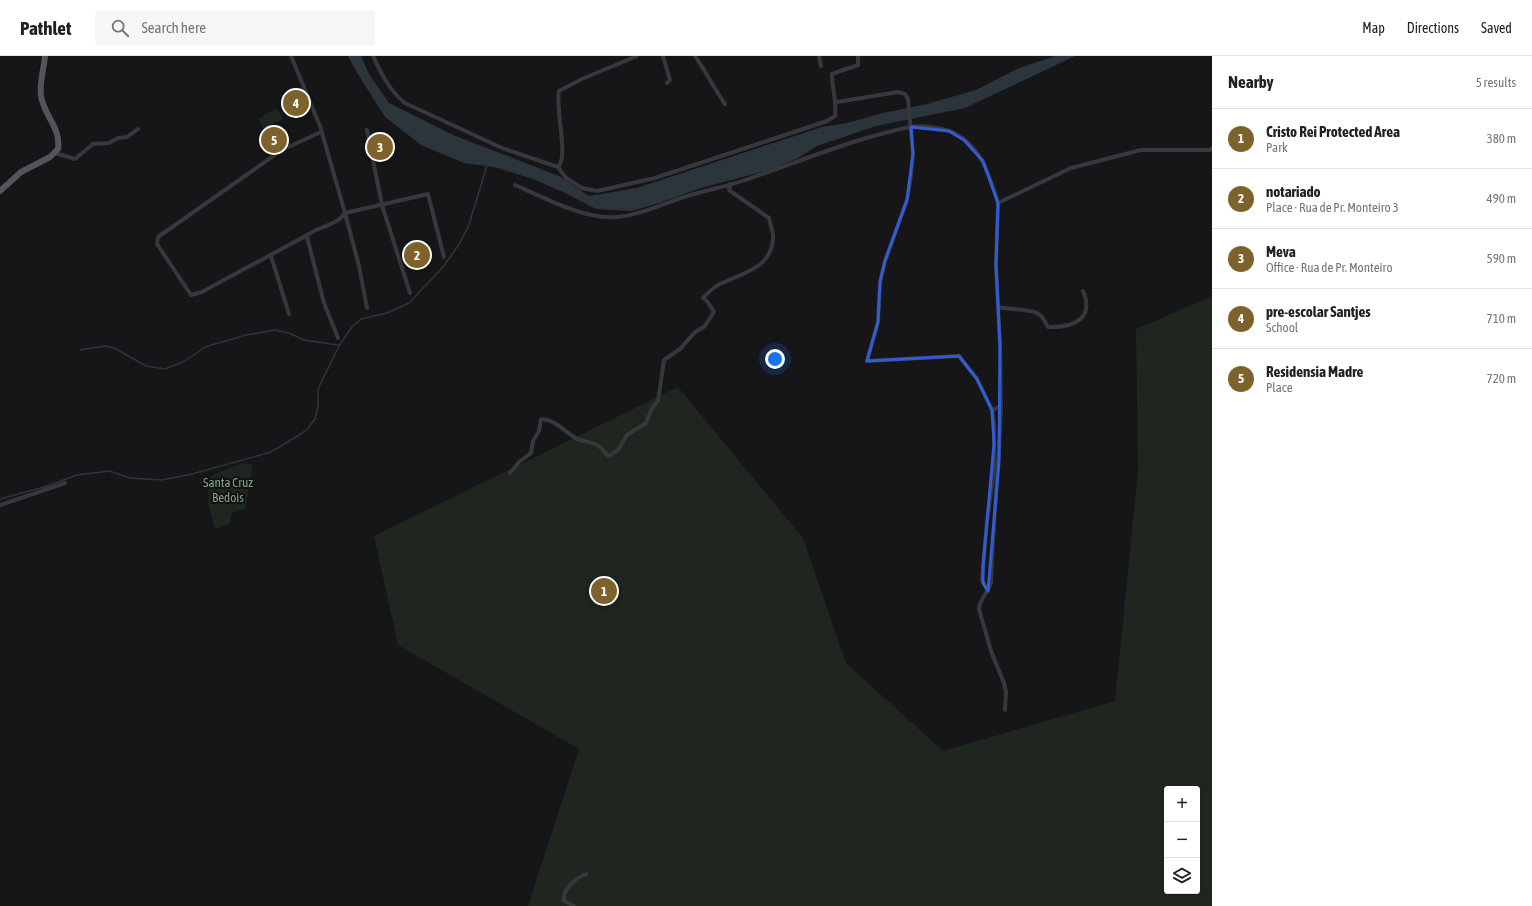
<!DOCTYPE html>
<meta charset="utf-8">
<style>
:root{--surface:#fff;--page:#f6f6f6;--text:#202124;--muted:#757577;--line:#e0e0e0;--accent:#7e622b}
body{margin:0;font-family:"Asap Condensed",sans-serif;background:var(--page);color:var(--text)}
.controls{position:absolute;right:12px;bottom:12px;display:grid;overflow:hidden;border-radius:4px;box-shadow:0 1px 3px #0004}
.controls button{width:36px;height:36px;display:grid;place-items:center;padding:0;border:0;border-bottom:1px solid var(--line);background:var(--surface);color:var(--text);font:20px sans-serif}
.you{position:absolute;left:775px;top:303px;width:14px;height:14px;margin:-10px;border:3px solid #fff;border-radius:50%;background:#1a73e8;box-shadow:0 0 0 6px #1a73e833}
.badge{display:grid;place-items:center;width:26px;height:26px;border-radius:50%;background:var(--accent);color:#fff;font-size:13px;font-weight:700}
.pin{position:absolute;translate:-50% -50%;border:2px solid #fff;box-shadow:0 1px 4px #0006}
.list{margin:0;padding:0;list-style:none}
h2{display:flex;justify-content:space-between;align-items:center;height:52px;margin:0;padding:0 16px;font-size:17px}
h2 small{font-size:13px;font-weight:400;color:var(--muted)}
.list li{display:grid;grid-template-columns:26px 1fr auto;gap:12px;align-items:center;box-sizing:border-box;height:60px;padding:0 16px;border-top:1px solid var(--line)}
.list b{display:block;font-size:15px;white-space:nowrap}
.list p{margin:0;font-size:13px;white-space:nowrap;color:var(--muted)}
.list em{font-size:13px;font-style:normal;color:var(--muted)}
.icon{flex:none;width:22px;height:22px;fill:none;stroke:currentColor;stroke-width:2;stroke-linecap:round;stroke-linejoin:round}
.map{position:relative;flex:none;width:1212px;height:850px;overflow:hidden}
header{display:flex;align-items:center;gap:24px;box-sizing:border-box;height:56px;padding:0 20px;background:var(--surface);border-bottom:1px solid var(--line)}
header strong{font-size:19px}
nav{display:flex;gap:22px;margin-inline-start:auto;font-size:14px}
.search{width:280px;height:36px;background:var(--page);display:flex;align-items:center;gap:10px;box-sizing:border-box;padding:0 14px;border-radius:4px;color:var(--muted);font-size:15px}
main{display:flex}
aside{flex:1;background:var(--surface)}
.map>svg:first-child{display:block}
</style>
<header>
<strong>Pathlet</strong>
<div class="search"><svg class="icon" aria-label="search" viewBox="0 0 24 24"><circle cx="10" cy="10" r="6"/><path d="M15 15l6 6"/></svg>Search here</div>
<nav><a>Map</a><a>Directions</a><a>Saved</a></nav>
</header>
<main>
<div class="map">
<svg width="1212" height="850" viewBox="0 0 1212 850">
<rect width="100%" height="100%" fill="#161618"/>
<g fill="#1e261f" fill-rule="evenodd">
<polygon points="277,52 283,63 264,73 258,63"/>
<path d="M1212 240V850H528L579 693 398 589 374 480 678 331 803 482 846 607 943 695 1115 645 1138 414 1136 273ZM1167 733H1197V835H1167Z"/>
<polygon points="243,407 253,409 245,453 232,457 230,468 215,473 208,446 210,420"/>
</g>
<polygon fill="#2c353c" points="348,0 361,0 369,18 389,47 453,79 559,120 589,140 637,132 822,71 847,67 883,57 927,48 976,34 1019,12 1055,0 1075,0 965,52 876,70 817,90 798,102 769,114 701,132 659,147 631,155 596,153 563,136 533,123 494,111 464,107 421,89 385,61 356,15"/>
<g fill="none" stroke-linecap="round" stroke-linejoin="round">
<g stroke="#2c353c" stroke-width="1.5">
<polyline points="80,294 106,290 116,293 146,310 165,313 185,305 205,291 246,279 275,274 289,277 304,284 338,289"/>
<polyline points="0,443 44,431 77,419 109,415 130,422 161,424 192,418 271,396 301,378 308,372 315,363 318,351 318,333 339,290 351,272 361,263 387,257 409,247 443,211 460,187 469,169 487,109"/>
</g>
<g stroke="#37383d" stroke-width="4">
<path d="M291 0 320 70 345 157C339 167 326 169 316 174 279 195 240 215 202 236L191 239 157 188 158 181 282 94 321 76"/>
<path d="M373 0C381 18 390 35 405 47L502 92 558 111 566 122 582 132 597 135 655 122 827 65 835 60C837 46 832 33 832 18L858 9V0"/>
<polyline points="663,0 670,24 667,27"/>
<path d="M695 0C706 16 714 32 725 48"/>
<polyline points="819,0 821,10"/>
<polyline points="837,46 898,36 905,38 908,43 913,98 911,119 907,144 885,205 880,226 878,266 867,305 959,300 977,323 992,354 994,368 994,415 987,465 982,524 988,535"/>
<polyline points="367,74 382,149 410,237"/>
<polyline points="55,97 75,103 93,88 109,87 118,82 127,81 138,73"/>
<path d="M558 111C569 102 555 53 559 35L582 23 637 0"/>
<path d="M515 129C542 141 586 164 615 161 637 160 660 149 681 142 705 134 731 130 754 121 806 103 856 82 910 71 921 69 938 71 949 75 979 86 990 119 998 147L1071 112 1141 94H1210L1212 92"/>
<polyline points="307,181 324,247 338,282"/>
<polyline points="271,200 289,258"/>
<path d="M998 251C1009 254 1034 252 1041 260 1044 263 1046 268 1048 271 1073 272 1095 263 1083 235"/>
<polyline points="367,252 359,210 345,157 428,138 444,201"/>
<path d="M1001 350C999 409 993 468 991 527 988 536 979 544 979 553L991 595 1004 627 1006 636 1005 654"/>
<polyline points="992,354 1001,350 1000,289 996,209 998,147"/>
<path d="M510 417 519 406 531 397 533 385 539 375 541 363C557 363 566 379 580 384 587 386 594 386 600 391 604 394 604 398 609 400L618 394 627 379 646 367 652 352 658 345 664 304 680 293 695 276 704 271 714 256 707 245 703 242C709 236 714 230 722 227 743 217 771 212 773 183 774 177 770 168 769 162L729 134 730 128"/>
<polyline points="0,449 65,427"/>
<path d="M574 850 564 845C562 833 576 822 586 818"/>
</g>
<path stroke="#53555c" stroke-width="6" d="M0 135 21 116 50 101 58 93C61 71 44 60 41 40 39 27 44 13 45 0"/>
</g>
<path fill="none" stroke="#325cd3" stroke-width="3" stroke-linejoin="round" d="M911 71 949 75 964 84 983 105 998 147 996 209 1000 289 999 406 988 535 983 527V510L994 388 992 354 977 323 959 300 867 305 878 266 880 226 885 205 907 144 913 98Z"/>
<g text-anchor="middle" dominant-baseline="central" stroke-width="4" stroke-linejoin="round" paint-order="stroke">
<g font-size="13" fill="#7fa381" stroke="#111113">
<text x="228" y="426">Santa Cruz<tspan x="228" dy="15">Bedois</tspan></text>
</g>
</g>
</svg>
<div class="controls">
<button>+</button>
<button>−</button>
<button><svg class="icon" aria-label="layers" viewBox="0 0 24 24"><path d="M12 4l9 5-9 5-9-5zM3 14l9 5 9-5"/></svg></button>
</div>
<div class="you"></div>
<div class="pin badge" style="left:604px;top:535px">1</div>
<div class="pin badge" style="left:417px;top:199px">2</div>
<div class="pin badge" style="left:380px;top:91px">3</div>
<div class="pin badge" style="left:296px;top:47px">4</div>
<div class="pin badge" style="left:274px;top:84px">5</div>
</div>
<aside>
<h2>Nearby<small>5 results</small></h2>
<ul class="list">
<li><span class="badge">1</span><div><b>Cristo Rei Protected Area</b><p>Park</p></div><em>380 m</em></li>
<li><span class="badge">2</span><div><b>notariado</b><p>Place · Rua de Pr. Monteiro 3</p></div><em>490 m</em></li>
<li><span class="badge">3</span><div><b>Meva</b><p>Office · Rua de Pr. Monteiro</p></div><em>590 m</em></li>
<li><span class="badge">4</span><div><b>pre-escolar Santjes</b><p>School</p></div><em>710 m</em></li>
<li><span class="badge">5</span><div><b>Residensia Madre</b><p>Place</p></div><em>720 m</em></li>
</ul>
</aside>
</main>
